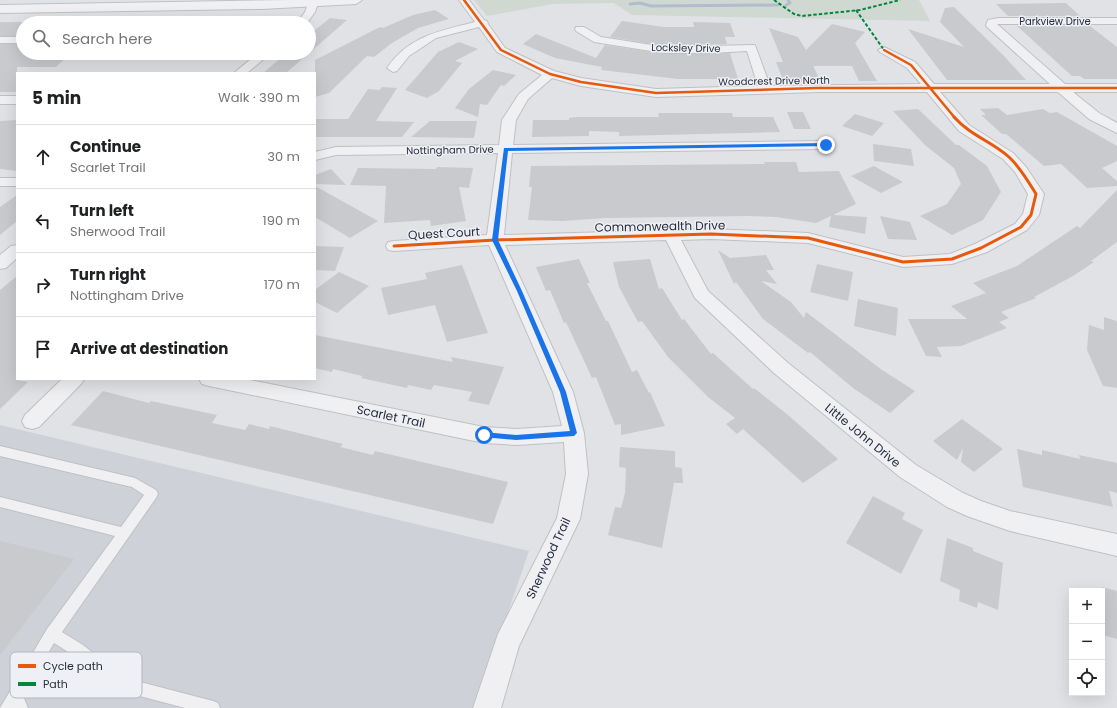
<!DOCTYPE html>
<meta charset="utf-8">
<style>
:root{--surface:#fff;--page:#f2f2f2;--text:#202124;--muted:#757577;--line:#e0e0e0}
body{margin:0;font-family:Poppins,sans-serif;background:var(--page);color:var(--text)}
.controls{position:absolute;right:12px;bottom:12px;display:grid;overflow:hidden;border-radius:0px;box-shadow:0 4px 16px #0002}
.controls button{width:36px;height:36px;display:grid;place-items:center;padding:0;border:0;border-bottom:1px solid var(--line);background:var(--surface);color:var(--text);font:20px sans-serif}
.stop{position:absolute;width:12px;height:12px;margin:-9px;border:3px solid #1a73e8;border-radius:50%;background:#fff}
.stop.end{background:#1a73e8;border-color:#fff;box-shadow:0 1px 4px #0008}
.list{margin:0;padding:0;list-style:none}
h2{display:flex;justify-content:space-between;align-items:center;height:52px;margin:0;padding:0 16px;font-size:17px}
h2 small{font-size:13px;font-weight:400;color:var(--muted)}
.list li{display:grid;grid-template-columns:26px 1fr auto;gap:12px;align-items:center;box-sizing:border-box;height:64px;padding:0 16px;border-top:1px solid var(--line)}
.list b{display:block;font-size:15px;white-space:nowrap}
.list p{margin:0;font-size:13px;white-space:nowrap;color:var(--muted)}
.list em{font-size:13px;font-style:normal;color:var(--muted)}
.icon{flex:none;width:22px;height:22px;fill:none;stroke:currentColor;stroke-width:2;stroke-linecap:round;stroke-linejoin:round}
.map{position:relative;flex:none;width:1117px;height:708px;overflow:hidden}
.search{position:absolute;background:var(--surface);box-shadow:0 4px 16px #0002;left:16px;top:16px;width:300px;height:44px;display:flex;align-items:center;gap:10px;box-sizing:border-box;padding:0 14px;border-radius:22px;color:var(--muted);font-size:15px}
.panel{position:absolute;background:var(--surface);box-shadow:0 4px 16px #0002;left:16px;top:72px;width:300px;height:308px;border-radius:0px}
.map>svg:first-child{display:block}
</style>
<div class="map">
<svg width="1117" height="708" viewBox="0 0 1117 708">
<rect width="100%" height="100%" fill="#e1e2e5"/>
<polygon fill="#cfd1d8" points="0,425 529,551 475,708 0,708"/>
<polygon fill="#d0d9d1" points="474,0 919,0 930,21 632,15 614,3 553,4 487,16"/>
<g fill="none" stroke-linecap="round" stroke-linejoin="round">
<g stroke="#b1bccf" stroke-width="3">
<polyline points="630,4 640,3 651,6 778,5"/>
<polyline points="786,5 790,3 788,0"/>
</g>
</g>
<g fill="#c9cacd">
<polygon points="1066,3 1080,16 1008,16 996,4"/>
<polygon points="954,7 1003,55 1026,80 947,80 908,29 964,47 940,22 945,8"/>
<polygon points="435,10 449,19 418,28 392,43 374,57 367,56 329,93 315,97 315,60 380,27 383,28 413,15"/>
<polygon points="330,18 347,20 286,73 263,73 287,53 309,53 309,35"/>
<polygon points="622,21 664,27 694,27 693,22 730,23 735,37 725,37 727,44 664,46 610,37"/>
<rect x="0" y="22" width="23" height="14"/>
<polygon points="832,24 865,32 855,43 877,81 859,81 852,66 813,66 821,82 784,82 776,62 783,62 769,28 798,37 806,50"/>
<polygon points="1017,26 1090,26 1117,47 1117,79 1084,79 1080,76 1072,76"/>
<polygon points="536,34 596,58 605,45 664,54 730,53 738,79 678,79 601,70 602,67 555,58 523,44"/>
<polygon points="459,42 478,49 455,61 462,63 439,91 427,98 405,90 438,52"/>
<polygon points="0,44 23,44 23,53 71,53 56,67 17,67 17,92 0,92"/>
<polygon points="493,70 516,75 504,86 501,85 487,105 480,104 478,117 455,108 469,89"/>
<polygon points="382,87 397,88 376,121 414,122 402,137 315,137 315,119 348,119 368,89 380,90"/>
<polygon points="998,108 1007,115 1043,109 1050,113 1057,112 1117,146 1117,161 1102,168 1117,181 1117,186 1087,188 1061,164 1044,166 1006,134 1002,134 981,115 986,115 980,109"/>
<polygon points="918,109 956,145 959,145 987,166 1001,192 983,220 952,235 920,216 947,204 961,184 954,168 925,145 893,111"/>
<polygon points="787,112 803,112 811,129 794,129"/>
<polygon points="658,113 732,113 733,117 773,117 780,132 619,136 619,132 589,131 589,136 532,137 533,120 569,120 569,118 576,117 659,117"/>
<polygon points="855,114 884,123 872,136 842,126"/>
<polygon points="17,120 17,171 0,169 0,121"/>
<polygon points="430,121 477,121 474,138 411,137"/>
<polygon points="873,144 911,149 914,166 874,161"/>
<polygon points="764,162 796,162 799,172 839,171 856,204 833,215 867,217 865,234 829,227 831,216 816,223 776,217 746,216 606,218 563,221 528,220 532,187 529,187 531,166 765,164"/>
<polygon points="874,166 903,182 881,193 851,176"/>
<polygon points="437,167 473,168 469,188 459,187 466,221 431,226 430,220 384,223 386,186 350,185 358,168 436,169"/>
<polygon points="331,169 346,185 315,184 315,175"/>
<polygon points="315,186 378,221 350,238 315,217"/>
<polygon points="1117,190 1117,242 1091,261 1094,262 1073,276 1034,297 1036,298 1001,312 1009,318 999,322 1007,328 961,346 937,347 942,357 926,356 908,319 967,319 951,306 986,293 973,283 1017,266 1077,226 1080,228"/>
<polygon points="17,195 17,221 0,235 0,207"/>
<polygon points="880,216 910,222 917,240 888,239"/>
<polygon points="315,246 344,247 335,271 315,270"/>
<polygon points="718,250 730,258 766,255 774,270 766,270 777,284 761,281 791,302 804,318 806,312 882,370 915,391 890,413 853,388 810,352 808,353 763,319 736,282 734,284"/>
<polygon points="579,259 590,283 587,283 606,321 608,321 632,372 637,370 649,393 650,392 665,426 621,435 621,424 615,425 596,377 592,378 566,322 564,323 550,290 546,291 536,267"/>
<polygon points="650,259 659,289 662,288 682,320 684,319 711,354 713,353 753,389 754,388 788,415 838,459 803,483 743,429 737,434 726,424 735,418 708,397 668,357 642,321 638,322 619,287 613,262"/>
<polygon points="817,264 853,272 848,301 810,292"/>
<polygon points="462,265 488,333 447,342 435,305 388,315 381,288 427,279 425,273"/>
<polygon points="339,272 369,286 337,313 315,302 315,290"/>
<polygon points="17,276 17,380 28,382 0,409 0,290"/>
<polygon points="858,299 898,308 896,336 854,326"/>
<polygon points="1104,317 1117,321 1117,388 1103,386 1087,350 1089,325 1104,330"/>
<polygon points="315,335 453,362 451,357 504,367 489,405 468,401 472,392 434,385 431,390 408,385 407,388 361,378 362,376 333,369 332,372 315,368"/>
<polygon points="103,391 149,403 151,401 217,415 212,423 245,430 249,424 269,429 270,426 343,444 340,447 373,455 375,451 508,482 493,524 71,425"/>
<polygon points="962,419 1003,449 974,472 961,462 963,448 957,460 933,441"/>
<polygon points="620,447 675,451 675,467 682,468 683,483 674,483 662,548 608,535 615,507 621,508 625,493 626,468 619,467"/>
<polygon points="1017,449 1042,455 1042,450 1080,459 1079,455 1117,463 1117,493 1109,491 1113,507 1023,487"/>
<polygon points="873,496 905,513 902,519 923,530 901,574 846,543"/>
<polygon points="947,538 973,548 973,551 1003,563 998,610 978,602 977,608 959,601 960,590 940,581"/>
<polygon points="0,541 74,559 0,655"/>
<polygon points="1102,587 1117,591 1117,639 1103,635"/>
</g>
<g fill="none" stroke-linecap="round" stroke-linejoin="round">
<g stroke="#bfc0c3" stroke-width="2">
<polygon id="service" points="0,446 135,478 156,490 158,494 156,498 62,632 83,645 125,678 213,701 218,703 220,708 185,708 121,691 116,689 73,655 54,643 23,696 28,708 0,708 47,629 115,536 0,507 0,497 121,527 144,495 132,487 0,456"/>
</g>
<g stroke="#bfc0c3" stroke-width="2">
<g id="minor">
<polygon points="313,0 318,3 315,12 307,23 297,23 305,12 309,1"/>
<path d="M459 0H469L484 20 487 21 488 24 505 48 554 71 581 78 656 89 758 86 747 51 712 53H664L594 42 576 31 575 29 576 27H584L601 37 664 47 755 45 770 86 921 84 907 68 880 52 878 50 884 47 915 62 934 84H1050L987 27 986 25 988 20 998 18H1117V24H997L1065 84H1117V92H1073L1099 113 1117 123V133L1089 119 1058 92H940L969 125 1013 153 1026 167 1044 194 1039 215 1027 230 987 252 952 264 903 267 808 243 711 239 681 240 708 291 788 363 916 465 963 493 981 501 1010 511 1117 534V556L1010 531 967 516 947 507 900 477 774 373 695 298 666 240 505 245 573 392 584 433 588 474 580 519 519 646 501 708H473L498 634 557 518 566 474 564 442 517 445 484 443 209 386 202 384 199 379H245L484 427 517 429 562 426 553 392 489 245 394 251 388 250 386 246 388 242 394 241 487 235 498 153 336 155 315 160V152L336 147 499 145 502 120 519 94 542 75 497 52 479 27 436 38 409 56 397 71 393 72 387 68C409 36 439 31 475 22ZM552 78 581 86 656 97 818 92H927L959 131 1003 159 1015 172 1028 194 1023 214 1015 224 975 244 950 254 903 257 808 233 711 229 504 235 512 153 826 149 831 148 833 145 831 142 826 141 513 145 516 120 528 99Z"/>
<rect x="0" y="37" width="23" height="6"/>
<polygon points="258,53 271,53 247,73 234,73"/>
<rect x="0" y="96" width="17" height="8"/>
<rect x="0" y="178" width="17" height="8"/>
<polygon points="17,245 17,258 6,268 0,269 0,255 11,246"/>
<polygon points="62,379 84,379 81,384 39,427 32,429 25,427 22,421 25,415"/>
</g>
</g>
<g stroke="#bfc0c3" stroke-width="2">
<polygon id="tertiary" points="289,0 362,0 356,4 262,9 0,13 0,5"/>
</g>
<use href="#service" fill="#f0f0f2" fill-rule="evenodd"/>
<use href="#minor" fill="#f0f0f2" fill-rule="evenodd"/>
<use href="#tertiary" fill="#f0f0f2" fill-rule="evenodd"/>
<g stroke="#00873e" stroke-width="2" stroke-dasharray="3.5 2" stroke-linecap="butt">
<polyline points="774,0 794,14 802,16 860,10 900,0"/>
<polyline points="856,10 884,50"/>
</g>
<g stroke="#eef0f5" stroke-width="4">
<g id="cycleway-far1">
<polyline points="464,0 501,50 550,74 581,82 656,93 818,88 1117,88"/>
<polyline points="884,50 911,65 955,118"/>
</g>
</g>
<g stroke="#eef0f5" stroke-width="5">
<path id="cycleway" d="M394 246 495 240 711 234 808 238 903 262 952 259 981 248 1021 227 1031 215 1036 194C1028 181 1020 167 1009 157 991 141 971 136 954 117"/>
</g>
<use href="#cycleway-far1" stroke="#e8590c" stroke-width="2.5"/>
<use href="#cycleway" stroke="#e8590c" stroke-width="3"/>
</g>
<polygon fill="#1a73e8" points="826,143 827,146 508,151 498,240 522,291 566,392 577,433 574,436 516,440 482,437 481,435 484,432 516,435 570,431 560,392 517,291 492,240 504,148"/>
<g text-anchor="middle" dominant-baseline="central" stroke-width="3" stroke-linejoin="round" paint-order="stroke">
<g font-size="10" fill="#292e3d" stroke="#eef0f5">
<text x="1055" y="21">Parkview Drive</text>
<text transform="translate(686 48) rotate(1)">Locksley Drive</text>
<text transform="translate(774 81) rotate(-1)">Woodcrest Drive North</text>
<text transform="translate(450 150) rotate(-1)">Nottingham Drive</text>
</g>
<g font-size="12" fill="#292e3d" stroke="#eef0f5">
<text transform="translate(660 226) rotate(-1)">Commonwealth Drive</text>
<text transform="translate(444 233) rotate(-3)">Quest Court</text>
<text transform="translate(391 416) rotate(12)">Scarlet Trail</text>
<text transform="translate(863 435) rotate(39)">Little John Drive</text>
<text transform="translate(548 558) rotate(-65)">Sherwood Trail</text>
</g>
</g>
<rect x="10" y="652" width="132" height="46" rx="6" fill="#eef0f5" stroke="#b3b6be" stroke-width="1"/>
<rect x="18" y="664" width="18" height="4" fill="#e8590c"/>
<rect x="18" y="682" width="18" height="4" fill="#00873e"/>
<g font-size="11" fill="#292e3d">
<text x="43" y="670">Cycle path</text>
<text x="43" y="688">Path</text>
</g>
</svg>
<div class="controls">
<button>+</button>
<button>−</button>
<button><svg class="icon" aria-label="locate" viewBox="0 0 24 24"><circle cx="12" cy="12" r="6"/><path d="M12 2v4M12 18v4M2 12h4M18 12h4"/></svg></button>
</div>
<div class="stop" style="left:484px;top:435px"></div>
<div class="stop end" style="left:826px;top:145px"></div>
<div class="search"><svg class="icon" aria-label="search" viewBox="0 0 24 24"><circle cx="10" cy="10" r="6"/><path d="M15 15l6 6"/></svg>Search here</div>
<section class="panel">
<h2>5 min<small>Walk · 390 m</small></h2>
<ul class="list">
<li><svg class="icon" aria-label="ahead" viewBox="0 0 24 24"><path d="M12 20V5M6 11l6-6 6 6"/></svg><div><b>Continue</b><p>Scarlet Trail</p></div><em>30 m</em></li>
<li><svg class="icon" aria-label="left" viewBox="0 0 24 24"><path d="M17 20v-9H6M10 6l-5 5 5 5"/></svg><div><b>Turn left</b><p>Sherwood Trail</p></div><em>190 m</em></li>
<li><svg class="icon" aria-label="right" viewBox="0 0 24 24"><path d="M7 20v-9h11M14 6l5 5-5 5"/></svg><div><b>Turn right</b><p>Nottingham Drive</p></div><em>170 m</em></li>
<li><svg class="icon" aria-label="arrive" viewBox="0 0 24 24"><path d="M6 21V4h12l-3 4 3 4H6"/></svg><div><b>Arrive at destination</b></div></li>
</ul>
</section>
</div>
